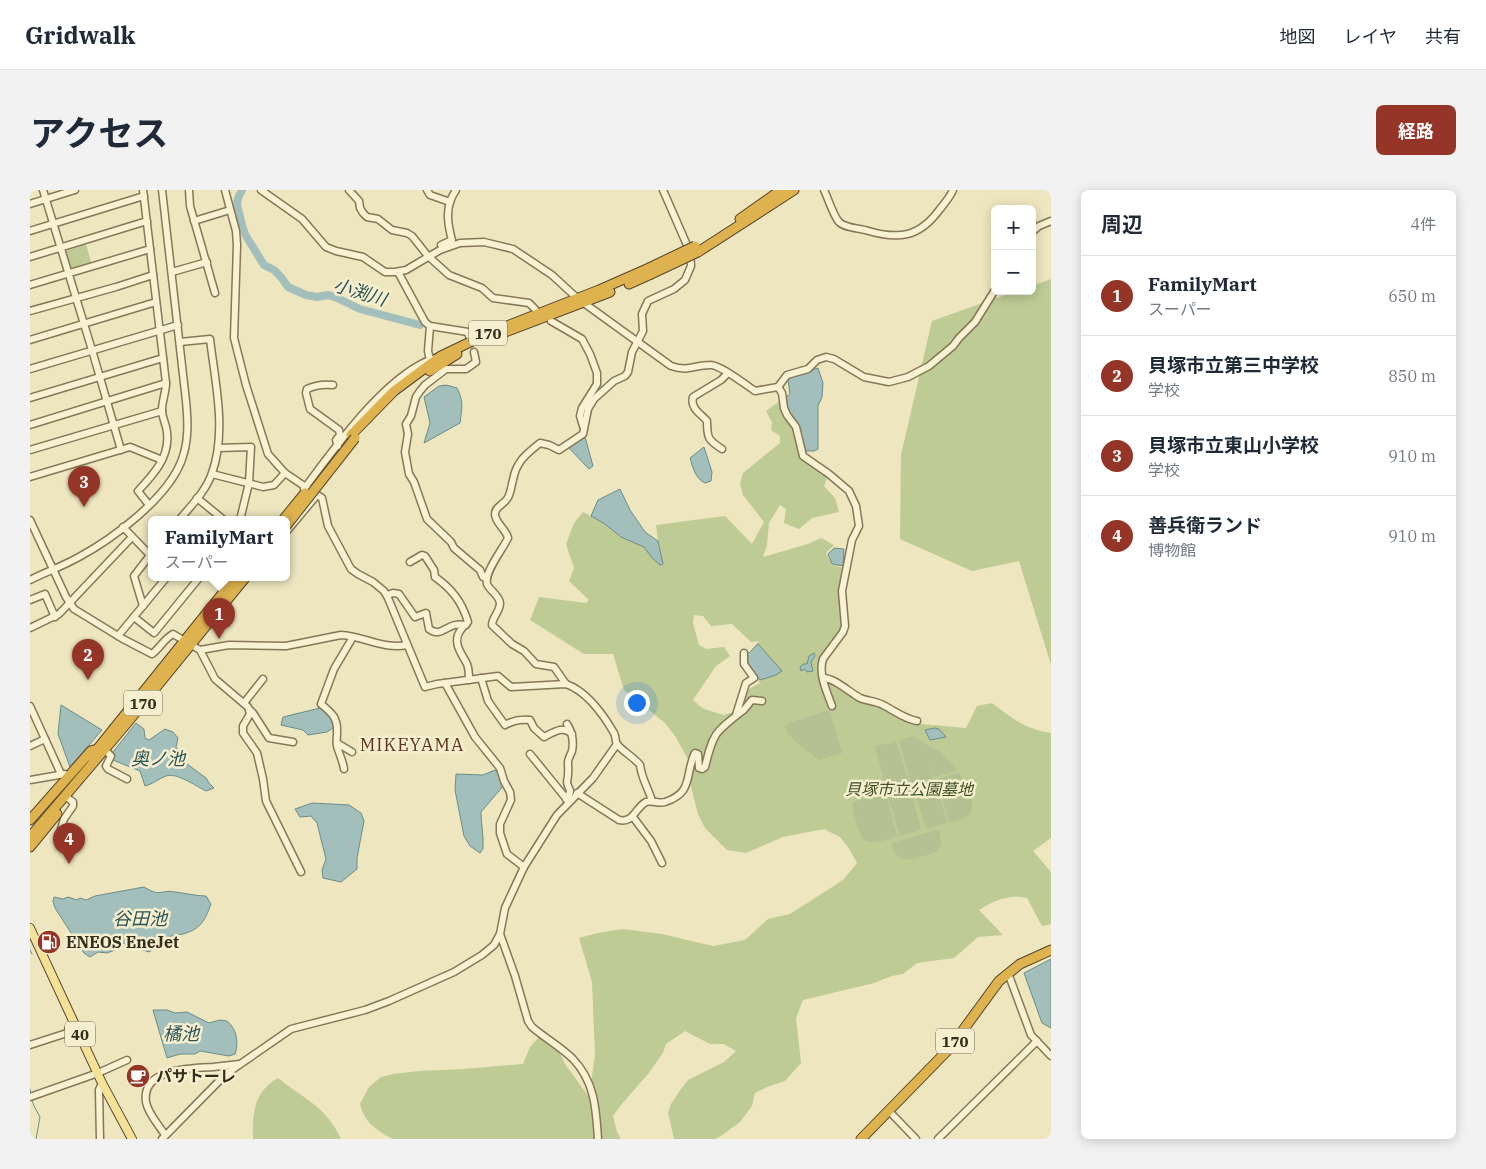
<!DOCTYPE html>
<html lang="ja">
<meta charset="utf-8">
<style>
:root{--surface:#fff;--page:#f2f2f3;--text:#1f2937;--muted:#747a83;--line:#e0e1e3;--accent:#953528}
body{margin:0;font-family:"IBM Plex Serif","Noto Sans JP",serif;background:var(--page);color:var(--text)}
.controls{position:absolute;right:15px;top:15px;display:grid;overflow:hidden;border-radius:8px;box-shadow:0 2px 12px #0003}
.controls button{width:45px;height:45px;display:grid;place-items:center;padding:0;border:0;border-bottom:1px solid var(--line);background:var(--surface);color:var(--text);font:25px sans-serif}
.you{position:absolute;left:606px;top:512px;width:18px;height:18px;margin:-12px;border:4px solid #fff;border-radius:50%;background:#1a73e8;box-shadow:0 0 0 8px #1a73e833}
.badge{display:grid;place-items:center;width:32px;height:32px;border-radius:50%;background:var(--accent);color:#fff;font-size:16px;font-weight:700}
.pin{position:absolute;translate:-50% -41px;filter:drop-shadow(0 1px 2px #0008)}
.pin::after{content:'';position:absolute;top:26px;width:18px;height:15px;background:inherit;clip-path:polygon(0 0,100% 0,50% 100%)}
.popup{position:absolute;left:118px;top:326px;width:142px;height:65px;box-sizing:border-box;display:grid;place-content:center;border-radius:8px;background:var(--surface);filter:drop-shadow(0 1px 4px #0005);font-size:16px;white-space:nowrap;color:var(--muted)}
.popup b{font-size:19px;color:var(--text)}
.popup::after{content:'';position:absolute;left:50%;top:100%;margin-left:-10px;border:10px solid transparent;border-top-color:var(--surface)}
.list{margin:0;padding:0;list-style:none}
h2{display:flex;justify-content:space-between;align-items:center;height:65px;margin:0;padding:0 20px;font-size:21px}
h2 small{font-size:16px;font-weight:400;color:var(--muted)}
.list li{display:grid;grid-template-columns:32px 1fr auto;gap:15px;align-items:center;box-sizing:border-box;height:80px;padding:0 20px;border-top:1px solid var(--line)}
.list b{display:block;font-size:19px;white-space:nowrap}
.list p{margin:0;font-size:16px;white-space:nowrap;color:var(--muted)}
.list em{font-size:16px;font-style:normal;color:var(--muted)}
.map{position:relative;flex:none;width:1021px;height:949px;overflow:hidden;border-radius:8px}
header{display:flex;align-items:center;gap:30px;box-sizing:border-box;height:70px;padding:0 25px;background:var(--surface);border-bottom:1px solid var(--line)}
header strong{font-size:24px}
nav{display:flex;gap:28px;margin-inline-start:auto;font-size:18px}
.intro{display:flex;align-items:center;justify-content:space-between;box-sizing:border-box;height:120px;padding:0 30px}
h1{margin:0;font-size:35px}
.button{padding:12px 22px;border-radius:8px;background:var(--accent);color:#fff;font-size:18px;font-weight:700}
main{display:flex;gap:30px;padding:0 30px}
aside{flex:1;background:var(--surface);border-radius:8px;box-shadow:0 2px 12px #0003}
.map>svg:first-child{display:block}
</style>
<header>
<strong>Gridwalk</strong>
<nav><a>地図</a><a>レイヤ</a><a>共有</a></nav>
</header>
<div class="intro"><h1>アクセス</h1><a class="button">経路</a></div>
<main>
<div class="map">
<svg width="1021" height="949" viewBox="0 0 1021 949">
<rect width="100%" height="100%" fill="#eee6bf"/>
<g fill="#becb94" fill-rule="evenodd">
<polygon points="56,54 62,75 40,81 34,63 36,61"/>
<polygon points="1021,89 1021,475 989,371 942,381 870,349 871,265 902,131 986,101 1002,101 1002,96"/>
<path d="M750 211 756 229 766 237 773 266 799 284 794 296 805 308 809 322 782 328 769 339 754 333 756 319 750 315 739 333 737 355 733 367 778 354 791 348 804 355 796 363 802 375 814 378 813 442 793 469V488L851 514 881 533 936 538 947 516 962 513C982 528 995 539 1021 543V648L1003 661 1021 682V734L1012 736 997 708C979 704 965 710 949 720L973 745 948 747 924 768 887 773 873 784 862 786 844 793 773 810 766 828 771 873 755 891 737 897 725 903 722 916 710 932 691 946 685 949H644L638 923 641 914 651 899 658 890 694 872 706 861 694 854H680L655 841 636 854 633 863 618 884 590 916 583 926 587 942 591 949H363C347 941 334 932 330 914L339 897 351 887 363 884 389 881 433 879 493 874 500 857 508 848 518 847 527 857 535 874 559 907 565 865 562 792 549 748 568 743 592 739 632 744 683 756 715 750 738 729 760 724 813 690 827 673 818 657 810 647 794 639 753 647 716 663 697 660 675 638 668 624 659 589 660 573 645 546 635 533 594 500 583 464H554L500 430 509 407 556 413 559 410 539 391 544 378 536 354 544 333 553 322 575 334 591 347 615 357 622 368 633 374 628 351 626 335 695 326 722 354 734 332 713 305 710 294 713 283 750 253V246L741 240 742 232 736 221ZM664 425 673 426 681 436 702 434 721 452 729 451 717 465 718 475 730 493 719 499 711 520 693 525 672 518 663 510 686 476 700 466 694 457 676 459 669 455 663 433Z"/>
<path d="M248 888C275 910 296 916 311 949H223C222 924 224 901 248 888Z"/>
</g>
<g fill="#b5c093">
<path d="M800 520 812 563 789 570C780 562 756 548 755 536L761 532Z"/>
<polygon points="883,546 910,562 926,578 926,581 904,587 898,568 903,588 882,593 880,591 869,551"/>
<polygon points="866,551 879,592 856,599 845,556"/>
<path d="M929 583C935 593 950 616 938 626 933 630 925 631 919 633L907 589Z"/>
<polygon points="905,589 917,633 896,639 883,595"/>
<polygon points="878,596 880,597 891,640 870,646 857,604 858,602"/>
<path d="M854 603 856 604 867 646C828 661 831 648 822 615L824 612Z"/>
<path d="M908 640H909L911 654 906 662C885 668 869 679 861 653Z"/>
</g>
<g fill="#a3bfbb" stroke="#6a8d89">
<polygon points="788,178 793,193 792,207 788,216 788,259 784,261 776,261 774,257 768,234 759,224 756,207 760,204 758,190 762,187"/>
<path d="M416 195 427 198C434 212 432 217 430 233L394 253 400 233 394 207 409 196Z"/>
<polygon points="555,247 563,276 559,279 538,257"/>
<path d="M674 257 682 282 681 291 675 293C665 288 663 278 660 268Z"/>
<polygon points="590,299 600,320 615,342 628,351 633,374 630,375 622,368 614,357 591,347 575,334 561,326 568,310"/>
<polygon points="804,358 814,359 813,376 802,374 798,364"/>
<polygon points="728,454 752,481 746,485 730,490 717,474 717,465"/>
<polygon points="784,463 785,466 781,472 783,481 777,482 775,479 771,481 770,477 773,474 777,474 779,466"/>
<polygon points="31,515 72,540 40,577 28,544"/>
<polygon points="290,518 303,527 306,536 297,542 278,545 273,540 251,535 253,527"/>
<path d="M106 533 114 539 115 548 119 550 135 539 143 542 148 548 146 557 153 571 176 588 179 593 184 598 176 601C166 596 146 582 136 586 128 589 123 594 115 596L110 581 83 570V562Z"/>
<polygon points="905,538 909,539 916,547 900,550 895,540"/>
<path d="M465 580 471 585 474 595 451 622C451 634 454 647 453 659L450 663 440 656 434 646 425 600 426 584 453 585Z"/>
<polygon points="282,613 319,615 331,623 334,631 327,668 327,679 311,692 293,688 292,680 296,669 287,633 281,626 270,627 265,619"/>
<path d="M114 697C132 708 130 699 145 702 155 703 165 706 176 706L181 714C175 730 171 739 153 744 149 745 145 745 141 746 132 749 127 757 119 762L92 753 88 754 85 760 77 763 68 762 60 767 54 763 25 718 23 711 24 707 33 709 38 707 47 710 50 708 56 710 65 706Z"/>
<polygon points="1021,769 1021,838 1012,833 994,783"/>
<path d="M123 820H137L145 823 157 822 179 833 190 830 197 831C207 839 209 853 205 864L199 866 170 861 165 864H150L137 868Z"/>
</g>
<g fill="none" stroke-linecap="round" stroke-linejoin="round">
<g stroke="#6a8d89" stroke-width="1">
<polyline points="0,760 2,764"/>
<polyline points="0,899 1,904"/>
<polyline points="2,910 4,916 10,927 6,949"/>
</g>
<polyline stroke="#a3bfbb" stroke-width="8" points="212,0 208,8 207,15 213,39 216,46 234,75 244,80 251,87 258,97 276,105 287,107 298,105 307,108 330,119 390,135"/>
<g stroke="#867758" stroke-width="9">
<g id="minor">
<polyline points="13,0 62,160 91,260"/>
<path d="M113 0 136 193C136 202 132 211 132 220 132 228 137 236 137 243 140 267 123 285 108 301L119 315"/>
<polyline points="159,0 160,16 185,103"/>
<path d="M195 0 206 41 207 55 204 148 216 195 238 264 255 283 292 308 298 336 321 379 328 384 343 392 354 401 358 408 395 497 407 494 468 486 481 497 536 494C556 501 573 524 584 543 586 546 585 551 587 554 593 562 604 567 610 575 612 590 618 597 622 611"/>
<path d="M231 0 272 29 296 57 306 61 333 67 355 82H365L376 80 410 60 430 53 454 52 483 59 522 85 547 108 641 176C660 182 663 175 680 175 689 174 716 195 725 201L748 197 752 203 754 218 757 225 766 237 773 266 799 284 819 301 826 316 829 336 822 350 812 401 815 436 813 442 793 469C788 484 797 502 802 516"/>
<polyline points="319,0 329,11 330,18 333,23 337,27 348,29 362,40 377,43 382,46 398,66 419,85 452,98 463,108 499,113 505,119"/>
<polyline points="397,0 400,5 420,12"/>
<path d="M794 0C798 8 803 25 809 32 815 38 827 38 835 40 868 50 889 48 910 19 915 13 920 7 923 0"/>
<polyline points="0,14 45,0"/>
<polyline points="164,31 200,20"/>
<polyline points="0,41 114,6"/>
<polyline points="1002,42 1009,36 1021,31"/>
<path d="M411 55 422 50C417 32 415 16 426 0"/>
<polyline points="0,67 117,31"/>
<polyline points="142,82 177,72"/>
<polyline points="368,82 395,132 400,136 438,142 439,146"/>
<polyline points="0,95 120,59"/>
<polyline points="0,121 86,97 123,85"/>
<polyline points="521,131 552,149 560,164 567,183 567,194 552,218 550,226 553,236"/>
<polyline points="400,136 398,161 400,170"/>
<polyline points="0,150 126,112"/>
<polyline points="444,162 446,172 436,179 416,179 395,195 390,201 386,207 381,226 376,234 378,244 375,262 379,284 384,292 397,329 421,352 424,358 450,380 453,387 457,388"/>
<polyline points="0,179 148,135"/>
<path d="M303 195C294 194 285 195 277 199L276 203 280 219 309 240 310 245 306 250 308 256"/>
<polyline points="748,197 757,185 778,179 787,170 796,167 804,169 834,187 859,192 878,187 899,176 923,156 929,148 945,132 965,100"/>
<polyline points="0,208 133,168"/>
<polyline points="0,235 136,193"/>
<polyline points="188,258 221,257 219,293 210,330"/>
<path d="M692 259C678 250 677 248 677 231 670 223 660 218 663 207L691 190 697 184"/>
<polyline points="0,260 132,221"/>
<polyline points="182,284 233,297 244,295 255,283"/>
<polyline points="0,287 100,257 132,270"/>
<path d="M274 299C304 259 357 183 405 168"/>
<polyline points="167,308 194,330"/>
<path d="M0 330 36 407 44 419 93 449 122 464C130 458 134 449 143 444L170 460 185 489 218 517 220 524 213 536V543L227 563 233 589 236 611 271 682"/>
<path d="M149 330C161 316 176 301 182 283 197 241 185 192 180 149L150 152"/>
<polyline points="93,337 120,365"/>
<polyline points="256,342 287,305"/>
<path d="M380 372 392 365 395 366 404 380 405 387C422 399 432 412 438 432 435 435 432 438 430 441 422 453 432 464 437 474 439 479 439 485 439 490"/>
<path d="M0 390C16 382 33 376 49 367 84 348 136 309 151 272 159 252 158 232 156 211L132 0"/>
<path d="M357 405 363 403 369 404 385 427 396 423 399 439C413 449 416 431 436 435"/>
<polyline points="0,410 15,404 25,427"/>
<polyline points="113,416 104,386 121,364"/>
<polyline points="104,427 124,443 169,388"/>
<polyline points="0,438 29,424 102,347"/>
<polyline points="88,446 136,388"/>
<path d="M170 460 199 455 256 456 311 445C334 446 354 460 377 455"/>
<path d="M451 488 458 511 475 535C482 531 492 529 500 530L504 538 514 547C524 542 533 535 542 544"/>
<path d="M793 488C805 488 819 502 830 508 837 511 846 511 853 515 865 521 874 529 887 531"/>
<polyline points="415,493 445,547 470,578 474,591 480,602 481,610 470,634 470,643 477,664 494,677"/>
<path d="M536 494 524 477 506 474 494 461 482 454 462 435C462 427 470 422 470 413 469 405 460 401 457 394 454 382 473 359 478 348 476 339 465 333 465 324 465 317 474 314 477 309 481 304 481 296 483 290 486 272 496 264 510 253L519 255 529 260 553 244 558 219 564 209 584 191 595 186 598 182 602 162 613 141 612 124 618 111 644 99 655 90 661 76 660 62 633 0"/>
<polyline points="214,513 233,489"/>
<polyline points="0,516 31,584"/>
<polyline points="220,520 223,523 239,548 263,552"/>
<polyline points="706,525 716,493 724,488 714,474 714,463"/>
<polyline points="307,553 322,562"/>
<polyline points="0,556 15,549"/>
<polyline points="77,562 81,566 76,576 78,579 97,589"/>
<polyline points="500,564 539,612"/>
<path d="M314 579C313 571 309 564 307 556 306 552 307 547 307 543 308 528 302 523 291 514L304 479 323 447"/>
<polyline points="0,590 35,584"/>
<path d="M547 603 589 630C604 633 604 619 616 612 623 610 628 614 635 612 663 603 655 586 664 565L665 563 668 564 669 578 672 579 675 577C683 544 684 543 711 522 716 519 718 514 722 510L732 511"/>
<path d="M536 609C544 598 538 601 537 592 539 584 538 580 538 572 538 569 541 564 542 561 544 551 542 542 537 534"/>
<polyline points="603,627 621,651 632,673"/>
<polyline points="31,639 34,629 43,616 43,612 39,609"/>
<path d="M470 744 485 786 498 831 502 837C515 848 531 857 543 869 565 892 566 919 568 949"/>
<polyline points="978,783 1001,845 1021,866"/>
<polyline points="0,855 37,843 40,835 44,832"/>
<polyline points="0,907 68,883 97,870"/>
<polyline points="859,921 886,949"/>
<path d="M135 945C129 935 118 924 116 912 111 878 162 878 183 877 192 876 201 875 210 874"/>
<polyline points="70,949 69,900 72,893"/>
<polyline points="132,949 196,884 261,839 335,820 359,811 424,782 452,765 464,755 470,744 475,718 494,677 527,625 563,588 587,554"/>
<polyline points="908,949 1007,851"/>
</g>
</g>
<g stroke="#54442c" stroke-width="10">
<polyline id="major" points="0,738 72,893 102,949"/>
</g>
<g stroke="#54442c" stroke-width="11">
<g id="highway">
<polyline points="710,29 751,0"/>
<polyline points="668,62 764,0"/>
<polyline points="599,94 619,85"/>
<polyline points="475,142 580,102"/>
<polyline points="400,181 427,164"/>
<polyline points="321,245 364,201 411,166 459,143 569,100 619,78"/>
<polyline points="61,567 205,388"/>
<polyline points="0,630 61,561 64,560"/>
<polyline points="0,647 97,533 215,388"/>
<polyline points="0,657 27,624"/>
<polyline points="831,949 920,858 969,791 990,774 1021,760"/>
</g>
</g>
<use href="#minor" stroke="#f9f2d2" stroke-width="6"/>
<use href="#major" stroke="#f2e196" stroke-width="8"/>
<use href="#highway" stroke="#deb24f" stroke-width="9"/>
<g stroke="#54442c" stroke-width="11" stroke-linecap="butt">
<g id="highway-bridge">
<polyline points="619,78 665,56"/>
<polyline points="619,85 668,62"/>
<polyline points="253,330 275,303"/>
<polyline points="256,336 325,248"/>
</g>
</g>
<use href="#highway-bridge" stroke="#deb24f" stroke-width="9"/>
</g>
<defs>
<g id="fuel-disc" transform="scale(1.25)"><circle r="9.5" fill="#953528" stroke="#f5efcf"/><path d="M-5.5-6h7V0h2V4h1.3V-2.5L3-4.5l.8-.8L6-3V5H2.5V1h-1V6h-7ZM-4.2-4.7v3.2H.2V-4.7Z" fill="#fff"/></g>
<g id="cafe-disc" transform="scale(1.25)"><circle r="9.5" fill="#953528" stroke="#f5efcf"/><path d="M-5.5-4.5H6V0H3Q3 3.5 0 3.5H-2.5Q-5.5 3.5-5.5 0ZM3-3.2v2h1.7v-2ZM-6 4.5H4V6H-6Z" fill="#fff"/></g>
</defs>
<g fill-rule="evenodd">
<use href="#fuel-disc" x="19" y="752"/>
<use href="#cafe-disc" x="108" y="886"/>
</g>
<g text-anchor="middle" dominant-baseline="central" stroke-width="5" stroke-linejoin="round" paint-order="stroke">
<g fill="#f5efcf" stroke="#6f6652" stroke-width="1">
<rect x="439" y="130.5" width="38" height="25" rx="4"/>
<rect x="94" y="500.5" width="38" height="25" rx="4"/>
<rect x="35" y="831.5" width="30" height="25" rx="4"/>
<rect x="906" y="838.5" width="38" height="25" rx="4"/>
</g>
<g font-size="15" font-weight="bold" fill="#362c1c">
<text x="458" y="143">170</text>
<text x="113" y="513">170</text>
<text x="50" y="844">40</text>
<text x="925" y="851">170</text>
</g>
<g font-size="16" font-style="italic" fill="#405223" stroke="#f5efcf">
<text x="879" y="599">貝塚市立公園墓地</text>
</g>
<g font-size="16" font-weight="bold" fill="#362c1c" stroke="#f5efcf" text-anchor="start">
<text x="36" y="752">ENEOS EneJet</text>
<text x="126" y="886">パサトーレ</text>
</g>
<g font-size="18" font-style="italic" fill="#2b5356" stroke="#f5efcf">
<text transform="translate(330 102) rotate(17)">小渕川</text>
<text x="128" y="568">奥ノ池</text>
<text x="110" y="728">谷田池</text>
<text x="151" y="843">橘池</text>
</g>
<g font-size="18" letter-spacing="1" fill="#62341c" stroke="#f5efcf">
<text x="382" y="554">MIKEYAMA</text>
</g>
</g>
</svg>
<div class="controls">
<button>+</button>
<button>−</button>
</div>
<div class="you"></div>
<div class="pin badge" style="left:189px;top:449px">1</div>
<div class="popup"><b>FamilyMart</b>スーパー</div>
<div class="pin badge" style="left:58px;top:490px">2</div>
<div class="pin badge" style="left:54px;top:317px">3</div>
<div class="pin badge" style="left:39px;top:674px">4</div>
</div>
<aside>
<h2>周辺<small>4件</small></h2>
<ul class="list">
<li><span class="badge">1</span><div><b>FamilyMart</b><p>スーパー</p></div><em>650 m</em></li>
<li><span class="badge">2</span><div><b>貝塚市立第三中学校</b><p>学校</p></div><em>850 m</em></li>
<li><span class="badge">3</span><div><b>貝塚市立東山小学校</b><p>学校</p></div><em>910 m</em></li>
<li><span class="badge">4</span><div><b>善兵衛ランド</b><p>博物館</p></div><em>910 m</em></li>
</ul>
</aside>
</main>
